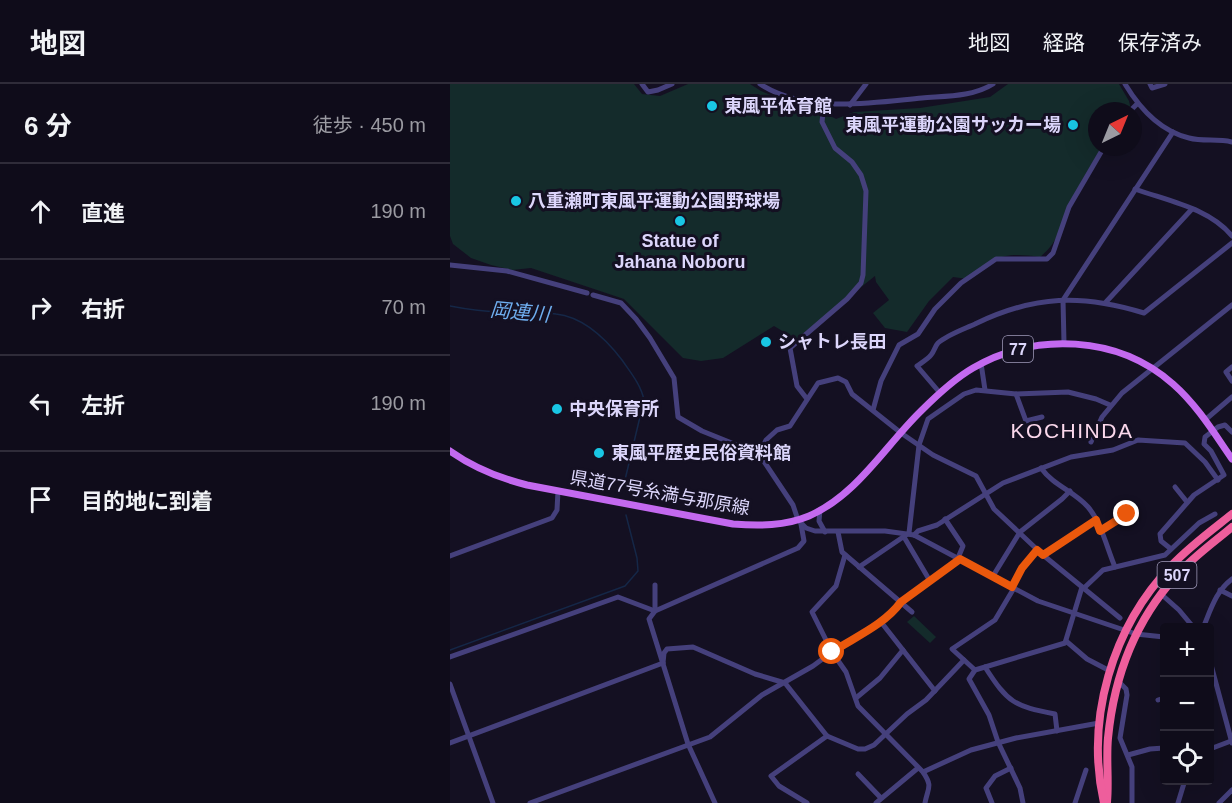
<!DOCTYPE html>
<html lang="ja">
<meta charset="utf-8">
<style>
:root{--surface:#0f0c1a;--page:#181523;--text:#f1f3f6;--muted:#9b9ba2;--line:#2f2c39}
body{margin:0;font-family:Arial,"Noto Sans JP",sans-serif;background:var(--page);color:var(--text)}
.controls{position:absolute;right:18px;bottom:18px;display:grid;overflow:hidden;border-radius:6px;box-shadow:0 6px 24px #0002}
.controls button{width:54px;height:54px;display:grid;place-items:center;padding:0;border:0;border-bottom:2px solid var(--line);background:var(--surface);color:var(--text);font:30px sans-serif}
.compass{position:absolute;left:638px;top:18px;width:54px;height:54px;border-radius:50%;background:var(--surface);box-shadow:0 6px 24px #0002;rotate:43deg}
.stop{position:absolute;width:18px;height:18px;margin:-14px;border:4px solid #ea580c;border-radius:50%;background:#fff}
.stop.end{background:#ea580c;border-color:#fff;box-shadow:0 2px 6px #0008}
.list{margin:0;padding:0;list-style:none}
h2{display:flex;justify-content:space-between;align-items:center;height:78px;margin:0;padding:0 24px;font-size:26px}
h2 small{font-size:20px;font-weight:400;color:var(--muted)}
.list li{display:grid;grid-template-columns:39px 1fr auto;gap:18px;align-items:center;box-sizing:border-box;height:96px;padding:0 24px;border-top:2px solid var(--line)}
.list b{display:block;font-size:22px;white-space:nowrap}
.list em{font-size:20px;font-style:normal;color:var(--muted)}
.icon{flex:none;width:33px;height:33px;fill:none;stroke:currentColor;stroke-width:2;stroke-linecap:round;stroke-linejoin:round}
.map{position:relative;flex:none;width:782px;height:719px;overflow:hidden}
header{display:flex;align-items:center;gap:36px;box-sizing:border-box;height:84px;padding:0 30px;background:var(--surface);border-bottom:2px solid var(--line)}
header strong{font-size:28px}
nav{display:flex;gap:33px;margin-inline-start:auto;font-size:21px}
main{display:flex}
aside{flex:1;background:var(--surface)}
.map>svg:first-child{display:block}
</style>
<header>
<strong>地図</strong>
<nav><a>地図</a><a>経路</a><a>保存済み</a></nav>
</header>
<main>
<aside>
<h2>6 分<small>徒歩 · 450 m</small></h2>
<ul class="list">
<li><svg class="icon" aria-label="ahead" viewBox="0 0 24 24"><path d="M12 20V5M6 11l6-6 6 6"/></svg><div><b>直進</b></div><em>190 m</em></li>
<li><svg class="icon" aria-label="right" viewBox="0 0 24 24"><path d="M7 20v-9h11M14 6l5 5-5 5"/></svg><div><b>右折</b></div><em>70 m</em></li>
<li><svg class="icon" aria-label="left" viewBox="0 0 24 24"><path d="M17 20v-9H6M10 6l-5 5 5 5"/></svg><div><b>左折</b></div><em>190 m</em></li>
<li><svg class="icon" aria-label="arrive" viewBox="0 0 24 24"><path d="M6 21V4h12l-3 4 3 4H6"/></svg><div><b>目的地に到着</b></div></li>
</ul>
</aside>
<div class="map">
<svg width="782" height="719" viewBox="0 0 782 719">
<rect width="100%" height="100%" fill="#141022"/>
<g fill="#142b2b">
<path d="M0 0H184L192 10 210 12 238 0H300L311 7 340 19 365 24 386 35 404 28 470 24 540 13 558 0H669L679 17 681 26 647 27V63H653C640 81 629 100 620 121 609 143 610 157 590 173 553 168 546 172 518 195L503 193 479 217 457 248 435 244 423 229 439 216 426 198 425 192 346 255 324 242 273 274 251 277 233 274 174 215 81 184 62 186 41 181 21 174 3 160 0 152Z"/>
<polygon points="464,532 486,553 480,559 457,538"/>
</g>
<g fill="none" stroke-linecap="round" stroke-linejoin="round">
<g stroke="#152747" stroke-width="1.5">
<path d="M0 222C25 227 52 229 78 230 87 230 97 228 106 230 133 233 156 255 172 276 181 289 191 301 194 316L174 400"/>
<polyline points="0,566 175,502 188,487 187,474 176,431"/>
</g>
<g stroke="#45407c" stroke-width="5">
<polyline points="192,0 198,8 208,6 222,0"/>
<path d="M310 0C357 30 420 19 472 14 495 12 523 13 543 0"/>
<path d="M675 0C690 25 710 47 739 54 753 58 768 54 782 58"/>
<polyline points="700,0 702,4 715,0"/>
<polyline points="400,21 416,0"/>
<polyline points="680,27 687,20"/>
<path d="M685 105C718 117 759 124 782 152"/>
<polyline points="0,181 57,187 137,209"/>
<polyline points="143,211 171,219 186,235 200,254 224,294 228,333 252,347 309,370 343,421 348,436 356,444 365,447 435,447 464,451 588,517 686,550 714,553"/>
<polyline points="656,218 742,125"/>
<polyline points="614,259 613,216 723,48"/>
<polyline points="531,279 535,306"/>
<polyline points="782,283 776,288 782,297"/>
<path d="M490 309 467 282C471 279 478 275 481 271 484 268 485 262 488 259 497 251 514 245 525 240 585 211 632 210 694 229L782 159"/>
<polyline points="566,310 576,337 592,333"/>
<polyline points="357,315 347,302 340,264 397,215 411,199 413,191 416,107 411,91 402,78 385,64 372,38 374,19"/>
<polyline points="423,326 431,297 449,261 468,250 485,225 511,199 546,175 597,175 603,169 619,123 654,63"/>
<polyline points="755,336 782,313"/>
<polyline points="641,358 652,333 672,309 782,221"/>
<polyline points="309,370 316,356 327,346 340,342 368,299 388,294 396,298 402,310 451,349 483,371 526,392 544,425 593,471 670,534"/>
<path d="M591 384C604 402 624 407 638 423 651 438 657 464 665 483"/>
<polyline points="725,403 737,418"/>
<polyline points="370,426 369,437 375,448"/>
<polyline points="495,435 513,462 508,474"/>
<polyline points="650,447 677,430"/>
<polyline points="388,448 392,468 462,528"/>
<polyline points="464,451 468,447 487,441 553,399 621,373 663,366 688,356 735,359 755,378 768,396"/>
<polyline points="454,453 480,497"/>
<polyline points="721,465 711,457 710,450 744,411 774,391 761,367 754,360 755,353 768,343 775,341 782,348"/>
<path d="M395 471 386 502 362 528 382 568C405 553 434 541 451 518L510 475"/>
<polyline points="593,471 646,436"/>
<polyline points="0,472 102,434 107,426 108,407"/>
<polyline points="409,483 459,449 469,361 478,335 514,310 526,306 566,310 618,308 646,315 660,321"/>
<polyline points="543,492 570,448 612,415 620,407"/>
<polyline points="205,501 205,527 199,535 238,660 265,719"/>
<polyline points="562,503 572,484 587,466"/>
<polyline points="634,504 653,486 715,471 749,439 765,430"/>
<polyline points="770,506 782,512"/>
<polyline points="711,510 729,526 744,544"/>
<polyline points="431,538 485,607"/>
<path d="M753 544C761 525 766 507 782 495"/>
<polyline points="616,557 637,575 660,587"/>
<polyline points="0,573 168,513 205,527 348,464 354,457 351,440"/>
<polyline points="760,577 782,659"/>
<polyline points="213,579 214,569 217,565 243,563 305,590 335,599 377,652 408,665 415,665 424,661 457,630 476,616 514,576"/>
<path d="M535 583C558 619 564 622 605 630L607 647"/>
<polyline points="525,586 502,565 545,536 564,504"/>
<polyline points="668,597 676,605 677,611 670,654 682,683 682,719"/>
<polyline points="0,600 43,719"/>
<polyline points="406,614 430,594 453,566"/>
<polyline points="708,616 714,614"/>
<polyline points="0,659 213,579"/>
<polyline points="760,665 781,657"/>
<polyline points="678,671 700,665 714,664"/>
<polyline points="473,688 521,666 566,654 649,639"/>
<polyline points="408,690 431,714"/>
<path d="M80 719 260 653 312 611 363 582 382 568 396 588 408 622 473 688C483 703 478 703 475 719"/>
<polyline points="357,719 329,702 321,692 377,652"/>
<polyline points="426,719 468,684"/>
<polyline points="542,719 536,704 545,692 561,684"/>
<polyline points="573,719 570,704 548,658 539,631 519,595 525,586 615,559 632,503"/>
<polyline points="625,719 636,686"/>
<polyline points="728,719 735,696"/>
<polyline points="769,719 782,706"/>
</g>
<path stroke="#c369ef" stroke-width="7" d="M0 367C24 384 49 394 77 401L283 440C309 442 335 442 359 432 407 411 435 362 471 327 487 311 504 295 523 284 585 248 668 251 723 300 747 321 764 349 782 375"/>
<g stroke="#ee5e9c" stroke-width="8">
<path d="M657 718C659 697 656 675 658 654 664 593 685 537 726 492 743 473 763 459 782 443"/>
<path d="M654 719C635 635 662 543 722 481 740 462 762 446 782 430"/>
</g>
</g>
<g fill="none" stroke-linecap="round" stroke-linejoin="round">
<path stroke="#ea580c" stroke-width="8" d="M382 568C405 553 434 541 451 518L510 475 562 503 572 484 587 466 593 471 646 436 650 447 677 430"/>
</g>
<g fill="#19c6e4" stroke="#141022" stroke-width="2">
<circle cx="262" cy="22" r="6"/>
<circle cx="623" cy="41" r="6"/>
<circle cx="66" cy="117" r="6"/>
<circle cx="230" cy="137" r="6"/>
<circle cx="316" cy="258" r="6"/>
<circle cx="107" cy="325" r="6"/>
<circle cx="149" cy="369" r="6"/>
</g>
<g text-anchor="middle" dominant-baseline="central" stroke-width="6" stroke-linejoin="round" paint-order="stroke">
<g fill="#141022" stroke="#a09bba" stroke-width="1.5">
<rect x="553" y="252" width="30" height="26" rx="4.5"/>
<rect x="707.5" y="478" width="39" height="26" rx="4.5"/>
</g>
<g font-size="16" font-weight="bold" fill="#dcd6fb">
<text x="568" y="265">77</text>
<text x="727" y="491">507</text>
</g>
<g font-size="18" font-weight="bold" fill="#dcd6fb" stroke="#141022" text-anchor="start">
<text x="274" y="22">東風平体育館</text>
<text x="611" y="41" text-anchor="end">東風平運動公園サッカー場</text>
<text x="78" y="117">八重瀬町東風平運動公園野球場</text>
<text x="230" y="157" text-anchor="middle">Statue of<tspan x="230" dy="21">Jahana Noboru</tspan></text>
<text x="328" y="258">シャトレ長田</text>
<text x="119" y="325">中央保育所</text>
<text x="161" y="369">東風平歴史民俗資料館</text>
</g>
<g font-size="18" fill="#dcd6fb" stroke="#141022">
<text transform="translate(210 409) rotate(10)">県道77号糸満与那原線</text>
</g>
<g font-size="20" font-style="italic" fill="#6faeef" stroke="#141022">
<text transform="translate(70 228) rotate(5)">岡連川</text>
</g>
<g font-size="21" letter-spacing="1.5" fill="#fbd8ec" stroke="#141022">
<text x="622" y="346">KOCHINDA</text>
</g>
</g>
</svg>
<div class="controls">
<button>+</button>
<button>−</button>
<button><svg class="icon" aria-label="locate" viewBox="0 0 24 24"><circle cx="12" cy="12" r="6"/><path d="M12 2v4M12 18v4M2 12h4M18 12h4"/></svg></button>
</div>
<svg class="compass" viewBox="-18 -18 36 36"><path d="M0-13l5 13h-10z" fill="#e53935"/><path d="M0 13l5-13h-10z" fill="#9b9ba2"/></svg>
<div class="stop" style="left:382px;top:568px"></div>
<div class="stop end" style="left:677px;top:430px"></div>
</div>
</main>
